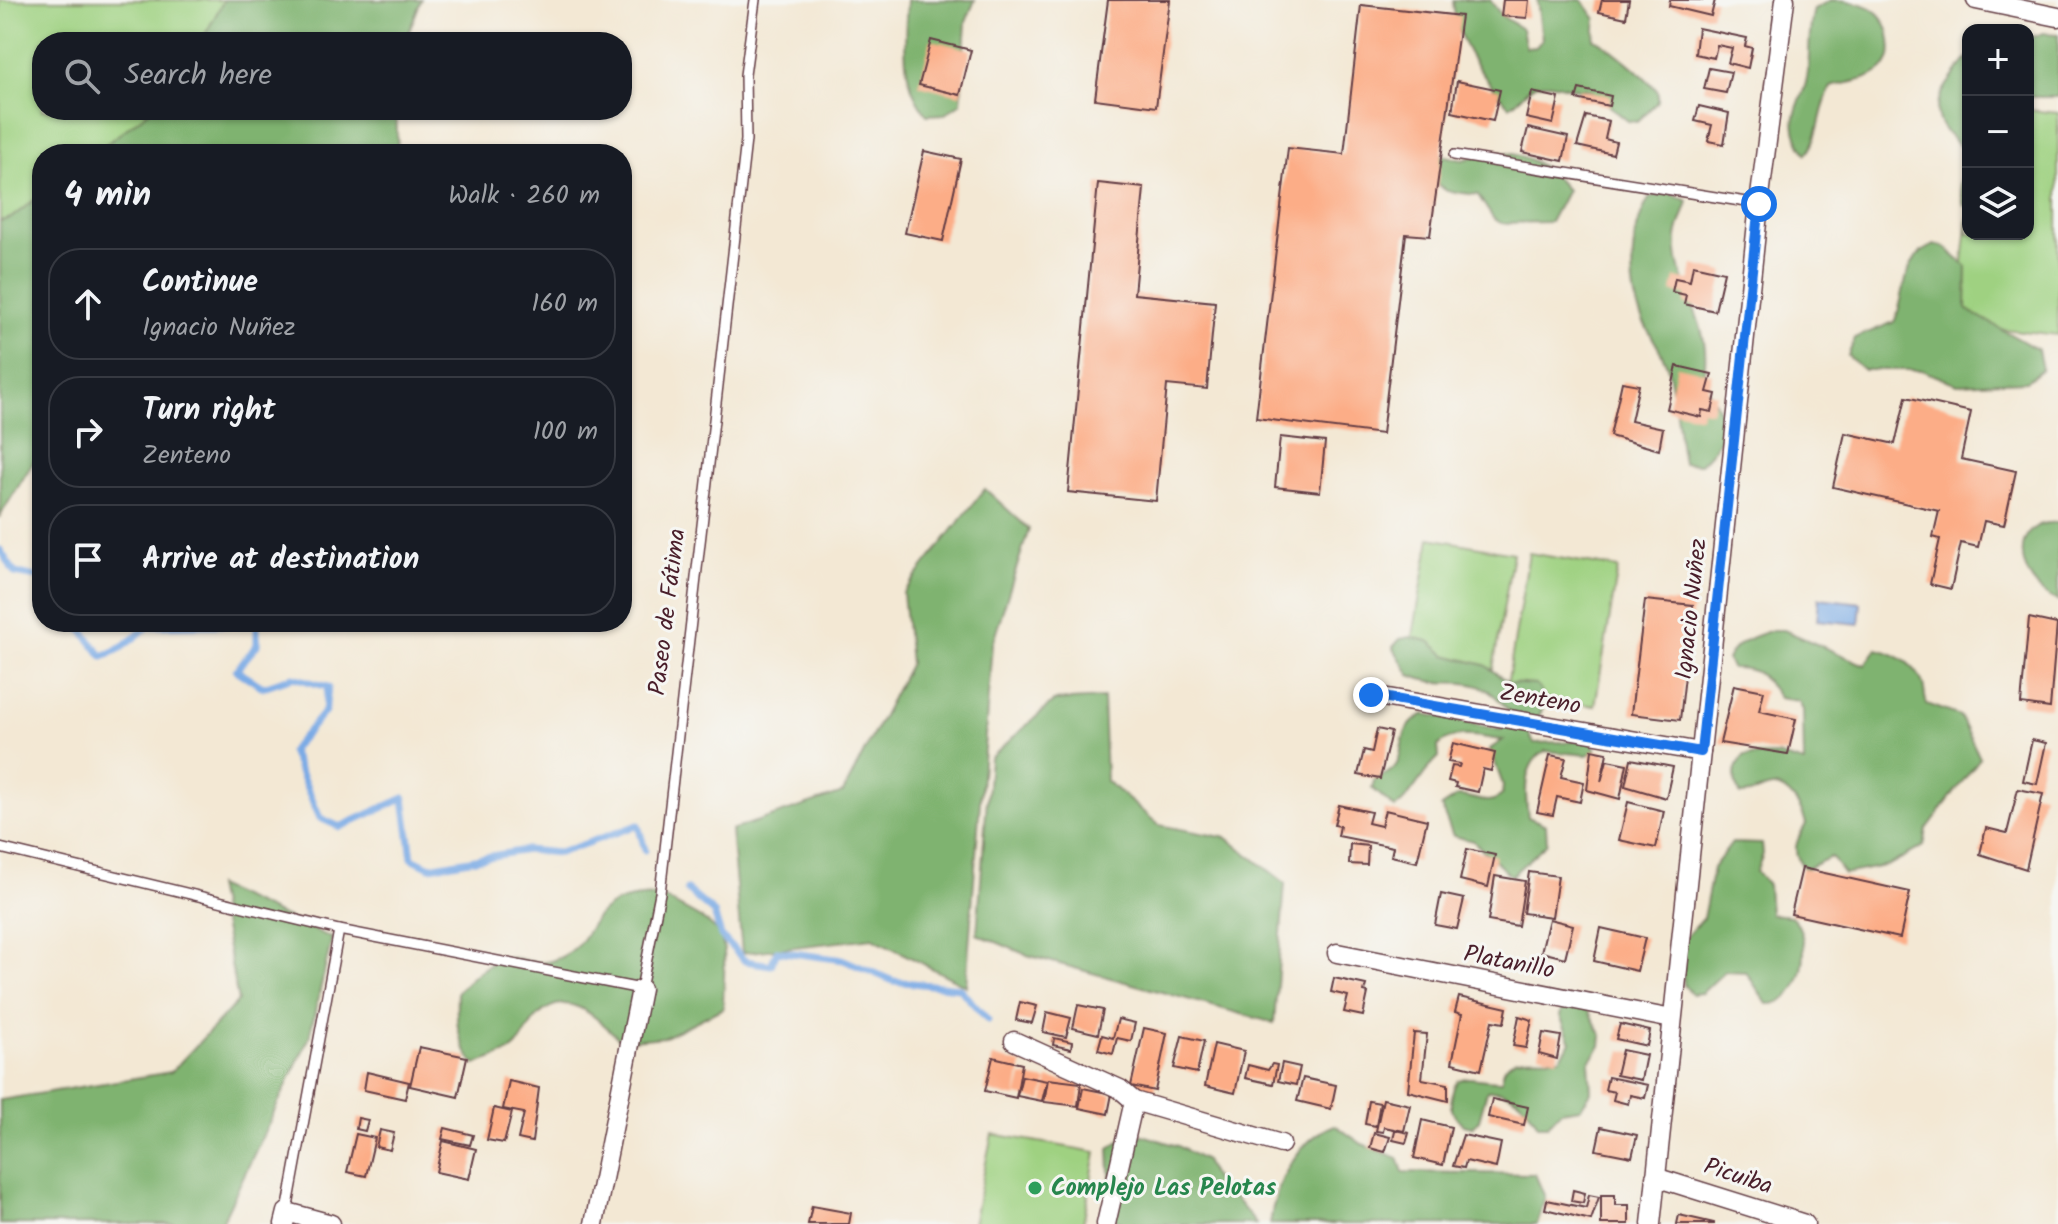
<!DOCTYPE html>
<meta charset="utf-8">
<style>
:root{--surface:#171b24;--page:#20242c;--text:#f1f3f6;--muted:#9ea1a6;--line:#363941}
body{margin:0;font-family:Kalam,sans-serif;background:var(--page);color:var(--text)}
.controls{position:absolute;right:24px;top:24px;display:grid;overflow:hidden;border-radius:16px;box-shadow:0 2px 6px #0004}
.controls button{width:72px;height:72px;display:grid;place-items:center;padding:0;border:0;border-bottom:2px solid var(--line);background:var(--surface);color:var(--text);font:40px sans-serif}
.stop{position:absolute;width:24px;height:24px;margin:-18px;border:6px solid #1a73e8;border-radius:50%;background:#fff}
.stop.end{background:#1a73e8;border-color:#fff;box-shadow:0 2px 8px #0008}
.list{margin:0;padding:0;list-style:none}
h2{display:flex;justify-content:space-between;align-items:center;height:104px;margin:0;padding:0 32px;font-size:34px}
h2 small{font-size:26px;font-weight:400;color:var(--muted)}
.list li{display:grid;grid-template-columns:52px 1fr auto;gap:24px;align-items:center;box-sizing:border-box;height:112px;margin:0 16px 16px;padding:0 16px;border:2px solid var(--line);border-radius:32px}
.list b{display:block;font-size:30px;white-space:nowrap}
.list p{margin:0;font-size:26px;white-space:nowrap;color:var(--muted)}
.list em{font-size:26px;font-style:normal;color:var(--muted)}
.icon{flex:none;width:44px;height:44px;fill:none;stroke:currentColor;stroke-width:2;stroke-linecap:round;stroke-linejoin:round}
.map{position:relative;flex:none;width:2058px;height:1224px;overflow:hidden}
.search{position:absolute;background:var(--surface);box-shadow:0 2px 6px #0004;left:32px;top:32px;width:600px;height:88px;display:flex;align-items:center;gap:20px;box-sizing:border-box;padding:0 28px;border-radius:32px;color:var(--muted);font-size:30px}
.panel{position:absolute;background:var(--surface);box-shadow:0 2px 6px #0004;left:32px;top:144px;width:600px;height:488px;border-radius:32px}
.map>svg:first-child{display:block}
</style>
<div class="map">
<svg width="2058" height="1224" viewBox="0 0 2058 1224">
<rect width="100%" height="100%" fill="#f6f6f2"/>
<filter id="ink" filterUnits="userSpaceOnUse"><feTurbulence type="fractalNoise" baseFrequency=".0125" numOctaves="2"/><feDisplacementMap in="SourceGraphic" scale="16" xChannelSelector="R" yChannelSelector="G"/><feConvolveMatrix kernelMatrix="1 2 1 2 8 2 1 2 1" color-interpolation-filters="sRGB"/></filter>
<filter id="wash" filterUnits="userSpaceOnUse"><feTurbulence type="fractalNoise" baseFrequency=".006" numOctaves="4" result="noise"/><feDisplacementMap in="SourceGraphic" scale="32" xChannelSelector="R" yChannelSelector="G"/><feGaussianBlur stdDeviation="1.8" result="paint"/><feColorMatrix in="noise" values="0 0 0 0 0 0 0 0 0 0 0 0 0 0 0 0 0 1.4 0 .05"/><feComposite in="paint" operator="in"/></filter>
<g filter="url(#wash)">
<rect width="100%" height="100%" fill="#f3e8d4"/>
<g fill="#9fd181" stroke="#747856" stroke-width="2">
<polygon points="0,0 323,0 314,42 42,42 42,110 300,110 284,154 42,154 42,408 0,453"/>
<polygon points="2028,110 2058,113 2058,335 1956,324 1968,217 1968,234 2028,234"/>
<polygon points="1430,538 1513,553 1491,680 1408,665"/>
<polygon points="1529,553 1618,568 1595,706 1506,692"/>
<polygon points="992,1134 1096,1152 1083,1224 973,1224"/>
</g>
<g fill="#7fb36f" stroke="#64694d" stroke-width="2">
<polygon points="224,0 421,0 405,42 201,42"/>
<path d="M907 0H975L966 22 961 103 945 114 927 115C899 80 905 42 907 0Z"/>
<path d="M1453 0H1490L1502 16 1522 29 1526 48 1536 47 1542 39 1537 0H1582L1596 19 1594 39C1604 41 1651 81 1658 92V101L1637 122 1628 121 1588 89C1570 92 1552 78 1535 85 1525 89 1520 101 1509 106 1482 76 1455 42 1453 0Z"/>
<path d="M1831 0C1860 0 1886 7 1890 40 1891 47 1892 57 1887 64 1875 81 1848 82 1831 87 1819 108 1821 137 1806 154 1780 115 1805 106 1808 71 1810 49 1808 30 1814 9Z"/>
<polygon points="2043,33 2058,34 2058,97 2028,97 2028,39"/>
<path d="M1968 57V205H1964L1960 185 1967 152C1918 114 1937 98 1968 57Z"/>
<polygon points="151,110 396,110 398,154 93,154"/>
<path d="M1492 152C1525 152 1547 166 1567 190L1550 222 1501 223 1493 218 1478 195 1447 191 1431 180 1432 157 1442 155 1462 160Z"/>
<path d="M1669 193 1688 201C1685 213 1678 226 1677 238 1673 286 1718 330 1702 378L1699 377C1723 413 1737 430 1700 464L1683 463C1677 432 1676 396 1667 366 1661 348 1648 333 1641 316 1626 282 1631 228 1650 197Z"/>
<polygon points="42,194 42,448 0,516 0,221 11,218"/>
<path d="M1935 245 1945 247 1967 267 1966 309 2038 350 2042 369 2026 381 1957 384 1921 370H1864L1848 356 1855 338 1894 322C1907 296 1900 256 1935 245Z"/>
<polygon points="985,489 1029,529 992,644 966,986 873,938 742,953 731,830 843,793 910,663 903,593"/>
<path d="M2058 523V601C2014 584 2008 518 2058 523Z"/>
<path d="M1773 630H1784L1865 665 1877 649C1896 654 1916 664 1923 684 1925 691 1924 697 1927 704L1960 716 1980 758 1927 829 1924 846 1889 865 1844 874 1831 857 1805 869C1790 852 1796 841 1806 824 1803 810 1789 786 1772 787 1761 788 1753 796 1740 795 1733 781 1732 768 1744 756L1777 755 1804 763 1803 710 1799 701 1779 698C1762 675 1761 668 1731 668L1727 659C1736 641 1754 636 1773 630Z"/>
<path d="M1411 637 1429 641 1446 655 1485 665 1509 683 1536 685C1555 705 1536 715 1529 735L1534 743 1591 741 1596 750 1587 755 1545 751C1522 764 1525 795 1528 817L1546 825 1547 843 1511 876 1473 841 1453 836 1441 807 1458 796C1476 796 1486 808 1502 795L1503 785 1490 749 1503 740C1481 738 1454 729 1438 746L1439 757C1422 772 1413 796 1395 808L1372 788 1375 778C1418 768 1385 733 1425 714L1501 730 1509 723 1510 713C1474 664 1452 694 1410 675L1393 647 1400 639Z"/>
<polygon points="1103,698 1106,781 1159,825 1227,838 1285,883 1274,1023 1027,955 977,934 990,758 1054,701"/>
<path d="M1732 843 1762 844 1763 854 1756 872 1768 885 1770 914 1791 916C1815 937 1805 1006 1767 1004L1746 972 1725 971 1702 993 1692 994 1684 985 1680 943 1703 918 1713 868Z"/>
<polygon points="216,886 332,938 309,1038 221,1224 0,1224 0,1100 171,1072 238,1001"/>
<path d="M660 896C734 935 725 927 723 1008L665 1037 621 1041C598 1019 567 985 537 1017 527 1027 524 1042 510 1051 500 1057 486 1060 475 1065 456 1040 456 1022 457 992 470 978 494 955 514 958 526 960 539 965 551 961 606 944 573 896 660 896Z"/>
<path d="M1563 1005 1588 1010 1602 1036 1601 1046 1589 1062 1591 1092 1580 1108 1561 1111 1548 1125H1538C1528 1106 1511 1087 1487 1091L1479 1120 1472 1127 1463 1125 1451 1110C1451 1063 1471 1082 1502 1081 1502 1049 1539 1059 1560 1058L1571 1042 1560 1016Z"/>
<path d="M1335 1125 1362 1144 1398 1158 1403 1172 1535 1174 1545 1197 1537 1224H1270C1275 1184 1296 1140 1335 1125Z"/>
<polygon points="1133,1132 1178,1146 1205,1161 1214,1179 1230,1192 1256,1224 1123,1224 1112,1216 1109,1148"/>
</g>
<polygon fill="#7aaae5" stroke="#626488" stroke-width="2" points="1819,598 1861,603 1859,624 1817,620"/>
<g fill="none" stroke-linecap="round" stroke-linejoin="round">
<g stroke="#7aaae5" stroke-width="7">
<polyline points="0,550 15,573 42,578"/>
<polyline points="76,622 103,657 121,648 149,626 257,624 257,645 236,670 263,687 293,677 328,687 325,711 291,751 320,818 340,827 404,798 412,858 430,867 526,850 559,853 638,825 645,850"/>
<polyline points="687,890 714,913 721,936 745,961 771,965 777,951 844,960 893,981 959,988 988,1020"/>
</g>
</g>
<g id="blocks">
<g fill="#fcad87">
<polygon points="1108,0 1170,0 1156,107 1095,99"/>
<polygon points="1503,0 1529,0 1527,18 1501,16"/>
<polygon points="1602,0 1629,0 1626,18 1599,12"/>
<polygon points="1670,0 1715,0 1711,16 1669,6"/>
<polygon points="1361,5 1461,16 1430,236 1406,234 1382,434 1256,418 1288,148 1344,154"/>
<polygon points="1698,28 1747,38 1745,46 1752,48 1748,68 1728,63 1732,48 1717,45 1714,58 1695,54"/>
<polygon points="931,40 971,50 960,95 919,85"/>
<polygon points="1709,68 1731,72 1726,93 1704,89"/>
<polygon points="1457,81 1500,90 1493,121 1452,112"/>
<polygon points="1579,89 1611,96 1609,106 1576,99"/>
<polygon points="1532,92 1559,98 1553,124 1526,118"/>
<polygon points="1699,106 1729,113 1724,144 1708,141 1712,125 1695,121"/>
<polygon points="1586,116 1609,121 1605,139 1616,142 1613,154 1577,146"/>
<polygon points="1528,128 1568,137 1563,161 1522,152"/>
<polygon points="924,151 961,159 943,241 905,233"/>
<polygon points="1098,183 1144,188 1134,294 1215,302 1207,389 1167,385 1156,501 1068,492"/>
<polygon points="1693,265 1724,272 1715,311 1684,304 1686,295 1672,292 1675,278 1690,281"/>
<polygon points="1677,366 1712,374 1707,392 1716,394 1712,412 1702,410 1701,417 1667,409"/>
<polygon points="1622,382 1639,385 1631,421 1663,428 1659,450 1610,436"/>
<polygon points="1906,397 1971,412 1961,459 2016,471 2004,525 1984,521 1978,547 1961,543 1951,589 1930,584 1940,539 1933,537 1939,511 1833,487 1845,433 1895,444"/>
<polygon points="1280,437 1325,442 1320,492 1275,487"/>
<polygon points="1645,600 1693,605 1680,720 1631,714"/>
<polygon points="2029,618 2057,624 2050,708 2021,704"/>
<polygon points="1734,685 1764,691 1759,711 1796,719 1788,754 1720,743"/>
<polygon points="1377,729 1391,732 1380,779 1358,775 1364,750 1372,752"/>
<polygon points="2032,740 2046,743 2037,784 2023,781"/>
<polygon points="1453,743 1495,753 1491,771 1483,769 1478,792 1455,787 1456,783 1448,781 1452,766 1459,767 1460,764 1448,762"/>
<polygon points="1592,750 1607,753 1601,782 1607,760 1627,764 1620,799 1587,790"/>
<polygon points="1550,755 1566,758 1561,777 1584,782 1580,802 1557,797 1553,815 1537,812"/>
<polygon points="1631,759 1673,767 1666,798 1625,786"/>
<polygon points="2018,789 2043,794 2026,869 1980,854 1986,828 2007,833"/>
<polygon points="1628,802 1664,811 1656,848 1619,840"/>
<polygon points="1339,805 1371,812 1368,823 1381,826 1385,810 1427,820 1417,862 1391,856 1393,847 1338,836 1340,826 1334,825"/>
<polygon points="1350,844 1368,846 1367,865 1349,864"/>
<polygon points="1467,849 1495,855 1488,887 1460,880"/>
<polygon points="1802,868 1910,892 1900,938 1791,914"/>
<polygon points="1529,872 1558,876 1552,917 1523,913"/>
<polygon points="1495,876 1525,881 1518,926 1488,921"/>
<polygon points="1441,894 1464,899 1457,929 1435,925"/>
<polygon points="1549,919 1573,925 1565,958 1541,952"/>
<polygon points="1601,928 1645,938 1637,971 1594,961"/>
<polygon points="1334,978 1366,985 1364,992 1368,993 1363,1016 1344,1012 1348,996 1331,992"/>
<polygon points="1459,997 1507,1008 1504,1023 1492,1021 1481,1070 1452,1063 1462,1014 1455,1012"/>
<polygon points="1020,1002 1037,1006 1032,1023 1016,1020"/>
<polygon points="1078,1005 1103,1010 1098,1034 1073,1028"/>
<polygon points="1047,1012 1071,1018 1066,1037 1043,1032"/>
<polygon points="1519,1016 1532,1020 1526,1048 1513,1046"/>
<polygon points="1118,1019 1135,1023 1131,1041 1117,1038 1113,1054 1098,1050 1102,1035 1113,1038"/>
<polygon points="1620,1024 1650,1031 1647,1046 1616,1039"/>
<polygon points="1144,1028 1167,1033 1155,1091 1131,1086"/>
<polygon points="1414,1033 1427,1034 1422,1079 1448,1084 1448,1101 1408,1091"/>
<polygon points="1543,1033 1561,1036 1557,1059 1539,1054"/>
<polygon points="1182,1036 1204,1041 1197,1073 1174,1068"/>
<polygon points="1054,1038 1072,1042 1071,1049 1053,1045"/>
<polygon points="1214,1044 1244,1051 1235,1093 1205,1086"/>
<polygon points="419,1047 467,1057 458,1097 410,1086"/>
<polygon points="1622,1050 1646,1055 1641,1080 1616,1075"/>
<polygon points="993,1057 1022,1064 1016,1098 985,1091"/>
<polygon points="1282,1063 1300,1067 1296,1085 1278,1081"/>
<polygon points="1272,1064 1277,1065 1273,1084 1245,1078 1248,1065 1268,1070"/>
<polygon points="367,1072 409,1082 405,1099 364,1090"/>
<polygon points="1022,1076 1047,1081 1042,1101 1017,1096"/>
<polygon points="1608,1077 1648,1085 1645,1098 1630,1095 1628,1104 1613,1100 1615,1092 1605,1090"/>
<polygon points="1303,1078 1336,1085 1331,1109 1297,1101"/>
<polygon points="1048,1079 1081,1083 1078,1106 1044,1102"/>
<polygon points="509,1081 539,1088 532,1142 518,1139 524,1113 503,1109"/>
<polygon points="1083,1088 1112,1094 1108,1114 1079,1108"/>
<polygon points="1383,1099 1410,1105 1404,1131 1384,1127 1383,1132 1376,1131"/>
<polygon points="1492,1099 1528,1107 1524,1125 1488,1117"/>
<polygon points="1369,1101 1380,1103 1376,1126 1365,1124"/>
<polygon points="494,1108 512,1112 504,1143 487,1140"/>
<polygon points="358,1118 368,1120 365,1131 356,1129"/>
<polygon points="1422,1120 1451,1127 1443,1165 1414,1158"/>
<polygon points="1601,1127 1637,1135 1632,1157 1596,1150"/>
<polygon points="445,1128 473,1135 470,1145 442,1139"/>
<polygon points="380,1130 394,1133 390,1150 376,1147"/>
<polygon points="1395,1130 1409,1133 1406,1143 1393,1140"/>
<polygon points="1374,1133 1390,1137 1385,1152 1370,1148"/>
<polygon points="356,1134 375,1138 366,1176 347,1172"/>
<polygon points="1463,1135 1501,1143 1496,1168 1466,1161 1464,1168 1453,1166"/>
<polygon points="443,1141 476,1149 469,1179 436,1172"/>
<polygon points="1573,1190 1585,1193 1583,1203 1571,1201"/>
<polygon points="1589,1195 1599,1197 1591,1220 1545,1209 1547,1200 1586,1208"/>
<polygon points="1601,1195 1615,1195 1615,1205 1629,1205 1629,1224 1601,1224"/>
<polygon points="812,1206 851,1213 849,1224 808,1224"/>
<polygon points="1679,1215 1714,1223 1714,1224 1677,1224"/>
</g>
</g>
</g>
<g filter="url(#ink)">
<use href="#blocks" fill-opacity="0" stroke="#633d44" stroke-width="2"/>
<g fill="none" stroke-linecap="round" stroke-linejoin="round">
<g stroke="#633d44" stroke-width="12">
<g id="service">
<polyline points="1454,155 1759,204"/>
<polyline points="0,848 339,930 641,989 660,893 746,140 745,75 755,0"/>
<polyline points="287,1212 339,930"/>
</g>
</g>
<g stroke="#633d44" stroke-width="21">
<g id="minor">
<polyline points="1976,0 2058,17"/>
<polyline points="1371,695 1701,752"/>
<polyline points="1337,953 1672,1019"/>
<polyline points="1014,1041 1120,1089 1134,1101 1281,1144"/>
<polyline points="1655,1177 1805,1224"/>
<polyline points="284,1224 287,1212 331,1224"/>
<polyline points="594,1224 641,989"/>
<polyline points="1106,1224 1134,1101"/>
<polyline points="1651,1224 1759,204 1785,0"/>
</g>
</g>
<use href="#service" stroke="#fff" stroke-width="9"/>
<use href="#minor" stroke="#fff" stroke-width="18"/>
</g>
</g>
<g fill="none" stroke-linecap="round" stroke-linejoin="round" filter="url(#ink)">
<polyline stroke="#1a73e8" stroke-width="10" points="1371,695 1701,752 1759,204"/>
</g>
<circle fill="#2e9e5b" stroke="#f6f6f2" stroke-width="3" cx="1035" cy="1188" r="8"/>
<g text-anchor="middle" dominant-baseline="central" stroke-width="6" stroke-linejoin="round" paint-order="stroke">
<g font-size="24" fill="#4a1f2b" stroke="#f6f6f2">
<text transform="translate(1692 609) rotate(-84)">Ignacio Nuñez</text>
<text transform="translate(668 612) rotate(-83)">Paseo de Fátima</text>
<text transform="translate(1540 700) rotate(10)">Zenteno</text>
<text transform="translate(1509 963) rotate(11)">Platanillo</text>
<text transform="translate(1738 1177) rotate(18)">Picuiba</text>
</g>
<g font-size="24" font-weight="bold" fill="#27864d" stroke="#f6f6f2" text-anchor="start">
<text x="1051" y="1188">Complejo Las Pelotas</text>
</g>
</g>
</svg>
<div class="controls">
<button>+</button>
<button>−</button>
<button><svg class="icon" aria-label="layers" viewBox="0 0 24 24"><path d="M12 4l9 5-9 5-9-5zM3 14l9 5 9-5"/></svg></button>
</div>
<div class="stop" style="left:1759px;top:204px"></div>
<div class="stop end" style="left:1371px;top:695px"></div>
<div class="search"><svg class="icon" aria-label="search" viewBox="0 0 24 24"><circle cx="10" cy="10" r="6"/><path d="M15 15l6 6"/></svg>Search here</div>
<section class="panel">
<h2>4 min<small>Walk · 260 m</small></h2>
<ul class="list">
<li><svg class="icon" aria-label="ahead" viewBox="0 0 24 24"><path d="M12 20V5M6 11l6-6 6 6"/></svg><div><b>Continue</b><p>Ignacio Nuñez</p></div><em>160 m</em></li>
<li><svg class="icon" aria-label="right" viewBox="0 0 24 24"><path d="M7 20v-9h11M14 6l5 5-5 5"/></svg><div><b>Turn right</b><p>Zenteno</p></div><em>100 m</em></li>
<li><svg class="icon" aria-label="arrive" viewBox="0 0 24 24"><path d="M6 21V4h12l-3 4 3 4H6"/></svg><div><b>Arrive at destination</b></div></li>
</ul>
</section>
</div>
